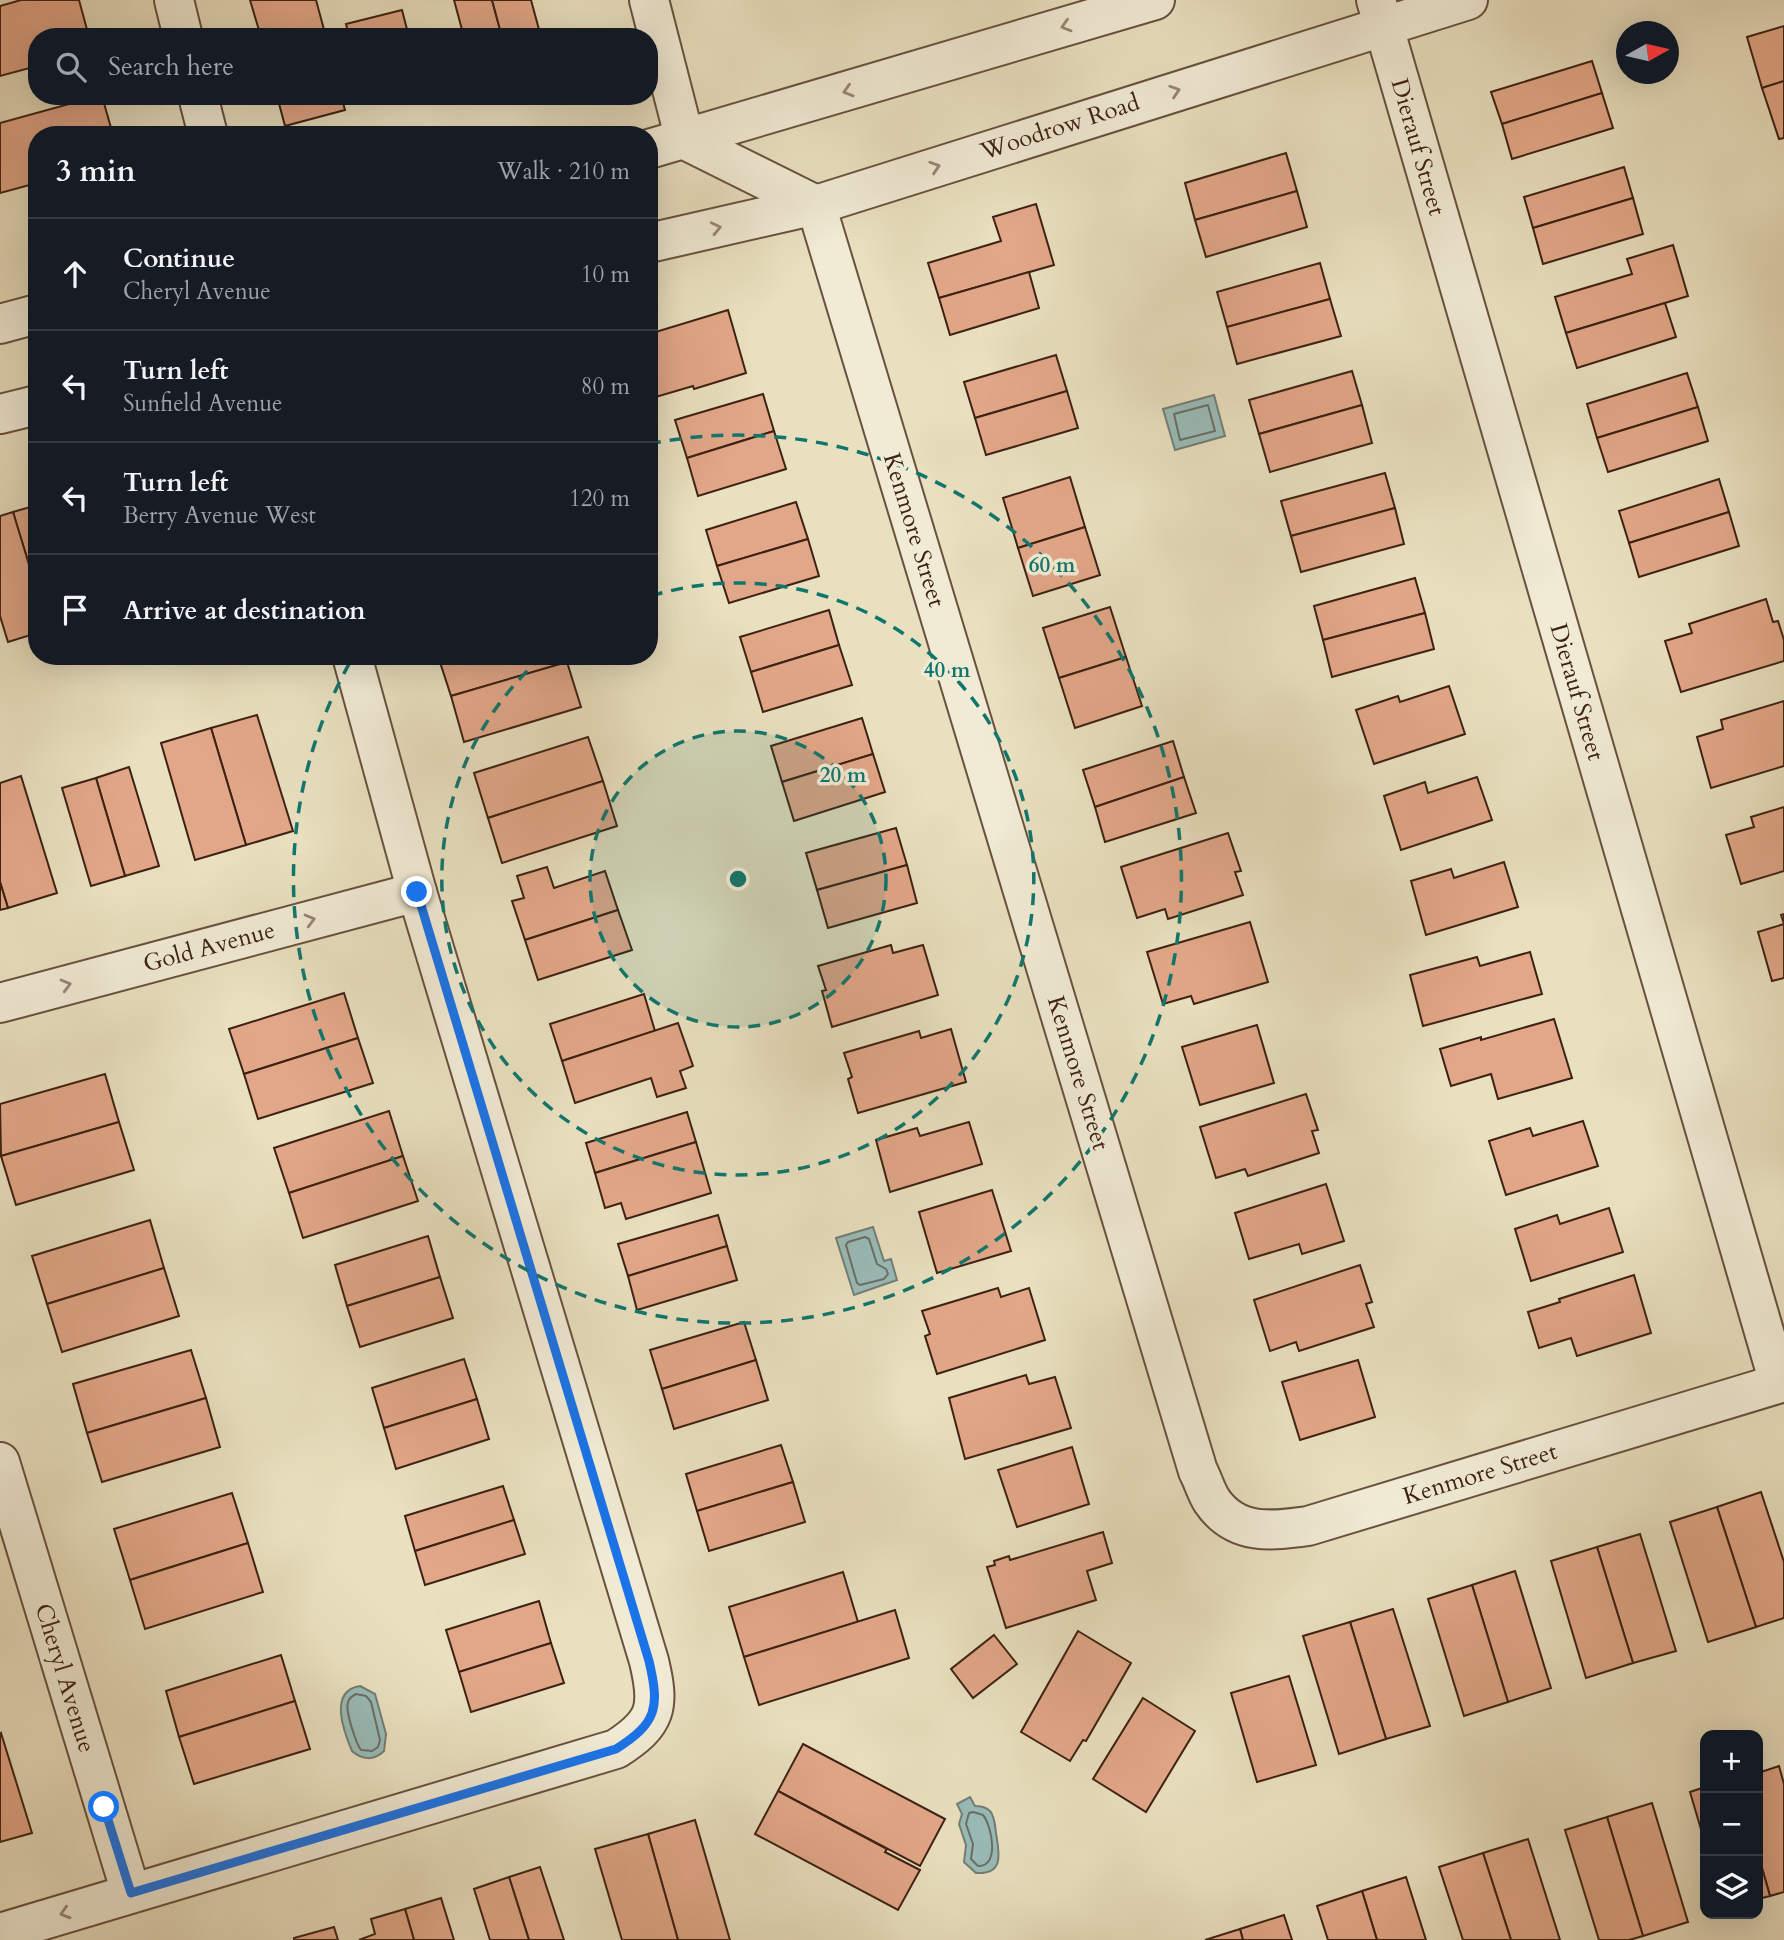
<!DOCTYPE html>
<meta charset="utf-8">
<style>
:root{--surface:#171b24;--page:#20242c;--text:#f1f3f6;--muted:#9ea1a6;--line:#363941}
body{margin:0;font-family:Cardo,serif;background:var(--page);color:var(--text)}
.controls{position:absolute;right:21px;bottom:21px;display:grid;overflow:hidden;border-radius:14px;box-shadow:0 7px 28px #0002}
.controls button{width:63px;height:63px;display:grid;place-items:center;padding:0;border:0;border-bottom:2px solid var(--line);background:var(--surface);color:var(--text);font:35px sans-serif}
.compass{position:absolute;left:1616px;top:21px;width:63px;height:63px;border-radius:50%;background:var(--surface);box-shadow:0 7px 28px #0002;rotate:82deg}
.stop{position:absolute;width:21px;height:21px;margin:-16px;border:5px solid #1a73e8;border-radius:50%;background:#fff}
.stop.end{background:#1a73e8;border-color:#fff;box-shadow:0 2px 7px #0008}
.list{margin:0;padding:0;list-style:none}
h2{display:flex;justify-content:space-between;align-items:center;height:91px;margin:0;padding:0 28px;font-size:30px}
h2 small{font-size:23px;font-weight:400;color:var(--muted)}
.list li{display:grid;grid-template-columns:46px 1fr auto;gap:21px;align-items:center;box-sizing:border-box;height:112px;padding:0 28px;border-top:2px solid var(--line)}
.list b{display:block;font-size:26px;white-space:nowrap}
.list p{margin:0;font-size:23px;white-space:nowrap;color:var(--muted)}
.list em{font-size:23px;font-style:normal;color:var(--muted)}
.icon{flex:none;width:38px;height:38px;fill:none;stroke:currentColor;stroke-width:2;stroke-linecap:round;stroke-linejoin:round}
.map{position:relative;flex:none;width:1784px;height:1940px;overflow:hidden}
.search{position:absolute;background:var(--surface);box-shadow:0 7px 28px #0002;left:28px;top:28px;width:630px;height:77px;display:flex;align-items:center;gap:18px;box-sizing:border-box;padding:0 24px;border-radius:28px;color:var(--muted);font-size:26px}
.panel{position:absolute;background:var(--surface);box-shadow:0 7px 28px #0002;left:28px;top:126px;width:630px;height:539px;border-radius:28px}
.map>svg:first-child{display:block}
</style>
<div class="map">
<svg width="1784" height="1940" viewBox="0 0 1784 1940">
<rect width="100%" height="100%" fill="#e9e0bf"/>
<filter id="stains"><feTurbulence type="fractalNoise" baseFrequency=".00286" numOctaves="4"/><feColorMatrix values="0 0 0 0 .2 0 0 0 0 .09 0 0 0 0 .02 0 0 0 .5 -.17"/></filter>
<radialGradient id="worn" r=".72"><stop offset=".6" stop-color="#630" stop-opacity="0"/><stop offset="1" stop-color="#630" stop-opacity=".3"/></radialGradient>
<g fill="#99bcb8" stroke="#747e76" stroke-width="2">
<polygon points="1214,395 1225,436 1175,450 1163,409"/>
<polygon points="873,1227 884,1261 891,1259 897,1280 854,1295 836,1238"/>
<path d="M360 1686 375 1694 386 1734 384 1751C374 1761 362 1760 352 1751 344 1732 328 1691 360 1686Z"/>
<path d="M970 1797 975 1806C980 1806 986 1807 990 1811 995 1817 995 1826 996 1833 999 1852 1005 1875 976 1873L964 1862 966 1845 959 1824 962 1814 957 1804Z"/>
</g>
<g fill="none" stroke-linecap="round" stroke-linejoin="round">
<g stroke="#6b6e66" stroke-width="2">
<polygon points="1208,405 1215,431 1180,440 1174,414"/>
<polygon points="865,1237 869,1239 877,1264 886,1269 888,1274 884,1279 860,1285 857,1283 846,1245 848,1242"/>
<path d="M356 1694 366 1696 371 1702 380 1740 378 1747 372 1751 361 1750C356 1743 345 1711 348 1702 349 1698 352 1696 356 1694Z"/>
<path d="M973 1812 983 1815C992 1826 1000 1867 978 1866L971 1859 973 1844 966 1824 969 1813Z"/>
</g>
</g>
<g fill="#e2a788" stroke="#3d2113" stroke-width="2">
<polygon points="21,0 79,0 89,37 37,37 37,66 0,76 0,6"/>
<polygon points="250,0 316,0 326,37 261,37"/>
<polygon points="454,0 492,0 502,37 464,37"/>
<polygon points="492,0 531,0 541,37 502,37"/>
<polygon points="402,10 409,37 349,37 346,24"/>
<polygon points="1784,26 1784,81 1762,88 1747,37"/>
<polygon points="1592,61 1602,93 1502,124 1491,92"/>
<polygon points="1784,81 1784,138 1779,139 1762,88"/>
<polygon points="1602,93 1613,128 1512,159 1502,124"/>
<polygon points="98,96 102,96 113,135 37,135 37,183 0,193 0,123"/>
<polygon points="277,96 341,96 345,110 285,126"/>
<polygon points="365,96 390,96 366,102"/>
<polygon points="1286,153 1297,191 1195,220 1185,183"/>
<polygon points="1624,167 1633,198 1533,228 1524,197"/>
<polygon points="1297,191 1307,227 1206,257 1195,220"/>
<polygon points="1633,198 1643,234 1543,264 1533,228"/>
<polygon points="1036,204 1054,265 939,298 928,263 1001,241 993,217"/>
<polygon points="1673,245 1688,296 1566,333 1555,297 1632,274 1627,259"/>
<polygon points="1320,263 1330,299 1227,327 1217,292"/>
<polygon points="1029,272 1039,308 950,335 939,298"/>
<polygon points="1330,299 1341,336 1237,364 1227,327"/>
<polygon points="1665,303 1676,337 1577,368 1566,333"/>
<polygon points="728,310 746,373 694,389 693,386 649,399 649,334"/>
<polygon points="1056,355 1067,391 975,418 964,382"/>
<polygon points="1352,371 1362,405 1259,434 1249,400"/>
<polygon points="1687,373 1698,407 1597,438 1587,404"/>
<polygon points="1067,391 1078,428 986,455 975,418"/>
<polygon points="763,394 774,431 687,458 675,420"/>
<polygon points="1362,405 1372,443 1270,472 1259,434"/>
<polygon points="1698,407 1708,441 1608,472 1597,438"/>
<polygon points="774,431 786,469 698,496 687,458"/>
<polygon points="1385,473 1395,508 1291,536 1281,501"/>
<polygon points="1070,477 1085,527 1018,548 1003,498"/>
<polygon points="1719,479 1729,512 1629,543 1619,511"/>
<polygon points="796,502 808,539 717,566 706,530"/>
<polygon points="37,505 37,591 13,512"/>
<polygon points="1395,508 1404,544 1301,572 1291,536"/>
<polygon points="13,512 37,591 37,633 8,642 0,616 0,516"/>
<polygon points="1729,512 1739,546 1639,577 1629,543"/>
<polygon points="1085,527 1100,575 1033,596 1018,548"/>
<polygon points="808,539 819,576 729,603 717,566"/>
<polygon points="1415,578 1425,613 1323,640 1314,606"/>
<polygon points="1766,599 1773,622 1778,621 1784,640 1784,661 1681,692 1665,641 1692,633 1689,624"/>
<polygon points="1110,607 1126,657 1059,678 1043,628"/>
<polygon points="829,610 839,645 751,672 740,637"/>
<polygon points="1425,613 1434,649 1332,677 1323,640"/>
<polygon points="839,645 852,685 763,712 751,672"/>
<polygon points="438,656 565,656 567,662 451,696"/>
<polygon points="1126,657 1142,706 1075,728 1059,678"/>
<polygon points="567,662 581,707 464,742 451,696"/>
<polygon points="1449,686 1465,734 1374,764 1356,710 1398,696 1400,702"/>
<polygon points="1784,701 1784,766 1711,788 1697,737 1723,729 1721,720"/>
<polygon points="257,715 293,831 246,845 211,728"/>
<polygon points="862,718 873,754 782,782 771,746"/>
<polygon points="211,728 246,845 195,860 161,743"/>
<polygon points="588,737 603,781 488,818 474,773"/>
<polygon points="1173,741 1184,777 1095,807 1083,770"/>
<polygon points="873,754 885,792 794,821 782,782"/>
<polygon points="129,767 159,866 125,876 96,778"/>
<polygon points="21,776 57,893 8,908 0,882 0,783"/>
<polygon points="1184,777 1196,813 1105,842 1095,807"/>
<polygon points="1477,777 1492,820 1401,850 1384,796 1425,782 1428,793"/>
<polygon points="96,778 125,876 91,886 62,788"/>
<polygon points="603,781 617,826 502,863 488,818"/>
<polygon points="1784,807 1784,871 1741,884 1726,835 1754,827 1751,817"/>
<polygon points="896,828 907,865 817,890 806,853"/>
<polygon points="1228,833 1241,871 1235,872 1243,895 1168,919 1165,909 1137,918 1121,867"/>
<polygon points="1504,862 1518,907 1426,935 1411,881 1451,869 1454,878"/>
<polygon points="907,865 917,903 828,928 817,890"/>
<polygon points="547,867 554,888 605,871 618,910 525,940 512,901 524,898 517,876"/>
<polygon points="0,882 8,908 0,910"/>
<polygon points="618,910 632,950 538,980 525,940"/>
<polygon points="1784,914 1784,978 1772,981 1758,932 1784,924 1781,915"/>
<polygon points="1250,922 1268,982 1194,1004 1191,996 1163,1004 1147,952"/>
<polygon points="891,945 893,953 923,945 938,995 832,1027 822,991 826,990 818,966"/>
<polygon points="1530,952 1542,994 1423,1026 1410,975 1477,957 1480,966"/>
<polygon points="344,993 358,1038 244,1074 229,1029"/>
<polygon points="644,994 655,1031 562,1061 550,1024"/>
<polygon points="1554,1019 1572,1078 1498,1099 1491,1074 1451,1086 1440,1049 1481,1037 1481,1040"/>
<polygon points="678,1023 693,1066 680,1071 686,1088 657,1097 651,1078 575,1103 562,1061"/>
<polygon points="1257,1025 1274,1083 1200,1105 1182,1047"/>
<polygon points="951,1029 966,1082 858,1113 848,1079 852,1077 844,1053 919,1031 921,1038"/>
<polygon points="358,1038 373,1083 258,1119 244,1074"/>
<polygon points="105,1074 119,1122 1,1156 0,1104"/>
<polygon points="1306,1094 1318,1130 1312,1131 1319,1153 1248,1176 1245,1169 1216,1178 1200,1127"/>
<polygon points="389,1111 403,1156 289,1193 274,1148"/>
<polygon points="687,1112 696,1142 595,1173 586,1143"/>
<polygon points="1583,1121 1598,1166 1506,1195 1489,1141 1530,1128 1533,1136"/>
<polygon points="119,1122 134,1170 16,1205 1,1156"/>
<polygon points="969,1122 982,1164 890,1192 876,1140 917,1128 920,1136"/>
<polygon points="696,1142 711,1193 626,1219 621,1203 605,1208 595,1173"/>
<polygon points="403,1156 418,1201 303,1238 289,1193"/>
<polygon points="1326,1184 1344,1241 1302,1254 1299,1244 1249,1259 1235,1213"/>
<polygon points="992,1190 1011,1251 937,1273 919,1212"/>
<polygon points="1609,1208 1623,1252 1531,1281 1515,1229 1557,1215 1560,1224"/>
<polygon points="718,1215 727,1246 628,1276 618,1244"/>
<polygon points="150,1220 164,1268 47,1304 32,1256"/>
<polygon points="428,1236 440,1277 347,1306 335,1265"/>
<polygon points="727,1246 737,1280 637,1310 628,1276"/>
<polygon points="1360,1265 1372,1302 1366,1304 1374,1327 1299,1351 1296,1342 1270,1351 1254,1300"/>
<polygon points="164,1268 179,1316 62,1352 47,1304"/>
<polygon points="1634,1275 1651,1333 1577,1356 1571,1338 1539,1348 1528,1312 1560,1302 1559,1299"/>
<polygon points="440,1277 453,1318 360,1347 347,1306"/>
<polygon points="998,1288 1001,1297 1029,1288 1045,1340 937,1374 925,1336 930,1334 922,1311"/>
<polygon points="744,1322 756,1360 662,1389 650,1350"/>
<polygon points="191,1350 206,1398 87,1433 73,1384"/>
<polygon points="464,1359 477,1399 384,1428 372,1388"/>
<polygon points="756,1360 768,1400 674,1429 662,1389"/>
<polygon points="1358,1360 1375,1417 1300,1440 1282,1382"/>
<polygon points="1026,1375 1029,1384 1055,1377 1071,1428 965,1459 949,1398"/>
<polygon points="206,1398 220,1447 102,1482 87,1433"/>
<polygon points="477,1399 489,1439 396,1469 384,1428"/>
<polygon points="781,1445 793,1482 697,1511 686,1474"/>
<polygon points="1072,1447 1089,1504 1017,1527 998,1470"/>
<polygon points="793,1482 805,1522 709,1551 697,1511"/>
<polygon points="503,1486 514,1520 415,1551 405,1516"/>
<polygon points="1761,1492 1784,1562 1784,1618 1756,1627 1717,1507"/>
<polygon points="232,1493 248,1543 130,1580 114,1529"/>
<polygon points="1717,1507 1756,1627 1708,1642 1670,1522"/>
<polygon points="514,1520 525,1554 425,1585 415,1551"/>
<polygon points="1103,1532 1112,1563 1087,1571 1096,1600 1006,1628 987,1567 995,1565 994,1561 1009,1556 1010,1560"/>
<polygon points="1640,1534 1676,1651 1633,1663 1597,1547"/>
<polygon points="248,1543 263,1592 145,1629 130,1580"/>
<polygon points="1597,1547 1633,1663 1586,1678 1551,1561"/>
<polygon points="1515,1571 1551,1688 1508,1702 1472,1585"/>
<polygon points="843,1572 858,1622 744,1657 729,1607"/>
<polygon points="1472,1585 1508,1702 1464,1716 1428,1599"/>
<polygon points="539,1601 551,1643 459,1672 446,1630"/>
<polygon points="1393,1609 1430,1726 1386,1739 1350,1622"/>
<polygon points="895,1610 909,1658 759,1705 744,1657"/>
<polygon points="1350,1622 1386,1739 1339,1754 1303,1636"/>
<polygon points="1078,1631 1131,1663 1086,1741 1083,1740 1070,1761 1021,1732"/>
<polygon points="994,1635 1017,1664 973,1698 951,1669"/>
<polygon points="551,1643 564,1683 471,1712 459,1672"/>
<polygon points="281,1655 295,1701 179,1737 166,1691"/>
<polygon points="1289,1676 1316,1765 1257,1782 1231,1693"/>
<polygon points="1143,1698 1195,1731 1146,1812 1093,1779"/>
<polygon points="295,1701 310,1749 194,1784 179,1737"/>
<polygon points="1,1733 32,1833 0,1842 0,1734"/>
<polygon points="803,1744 945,1819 920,1866 778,1791"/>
<polygon points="1779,1766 1784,1784 1784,1892 1770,1896 1758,1854 1758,1773"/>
<polygon points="1705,1787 1705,1843 1690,1792"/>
<polygon points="778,1791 887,1849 885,1852 920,1870 898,1910 755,1834"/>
<polygon points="1652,1803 1688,1922 1643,1936 1607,1817"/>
<polygon points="1607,1817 1643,1936 1629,1940 1599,1940 1565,1830"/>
<polygon points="695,1820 730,1940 678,1940 648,1834"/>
<polygon points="648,1834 678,1940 622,1940 595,1849"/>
<polygon points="1528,1839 1560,1940 1511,1940 1483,1853"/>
<polygon points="1483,1853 1511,1940 1463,1940 1439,1867"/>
<polygon points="1758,1854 1770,1896 1758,1899"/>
<polygon points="540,1867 564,1940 529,1940 509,1877"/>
<polygon points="509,1877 529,1940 490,1940 474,1889"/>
<polygon points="1406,1877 1426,1940 1377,1940 1362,1891"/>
<polygon points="1362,1891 1377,1940 1328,1940 1317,1906"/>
<polygon points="441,1898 454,1940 414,1940 405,1909"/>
<polygon points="405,1909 414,1940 359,1940 375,1934 371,1919"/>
<polygon points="1284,1915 1292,1940 1243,1940 1240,1929"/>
<polygon points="334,1927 338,1940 294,1940 294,1938"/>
<polygon points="1240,1929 1243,1940 1205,1940"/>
</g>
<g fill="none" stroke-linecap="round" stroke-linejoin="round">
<g stroke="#68513e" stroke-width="42">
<g id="minor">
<polyline points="174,0 183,37"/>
<path d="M649 0 685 140 816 205 1198 1471C1203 1480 1206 1492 1212 1501 1236 1536 1272 1531 1308 1526L1784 1382"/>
<polyline points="1376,0 1779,1383"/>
<polyline points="198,96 208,135"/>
<polyline points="649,149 1155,0"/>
<polyline points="649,243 816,205 1468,0"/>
<polyline points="0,324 37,314"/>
<polyline points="0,414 37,405"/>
<polyline points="0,1003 417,892"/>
<polyline points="0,1462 131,1893"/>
<path d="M0 1933 616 1749C657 1723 660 1707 649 1661L417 892 352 656"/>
</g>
</g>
<use href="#minor" stroke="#f1ebd5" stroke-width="38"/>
</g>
<defs><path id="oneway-chevron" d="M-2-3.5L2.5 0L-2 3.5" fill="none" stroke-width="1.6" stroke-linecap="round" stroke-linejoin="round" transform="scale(1.75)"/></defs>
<g stroke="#978674">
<use href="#oneway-chevron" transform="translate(1066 26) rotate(163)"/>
<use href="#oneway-chevron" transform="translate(848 91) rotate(163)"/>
<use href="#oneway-chevron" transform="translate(1175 91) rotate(-18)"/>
<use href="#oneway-chevron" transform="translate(935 167) rotate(-18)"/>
<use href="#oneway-chevron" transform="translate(716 228) rotate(-13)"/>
<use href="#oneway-chevron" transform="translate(310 920) rotate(-15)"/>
<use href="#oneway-chevron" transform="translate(66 985) rotate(-15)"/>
<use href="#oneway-chevron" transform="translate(65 1913) rotate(163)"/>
</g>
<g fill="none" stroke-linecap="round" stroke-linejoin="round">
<path stroke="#1a73e8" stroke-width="9" d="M104 1807 131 1893 616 1749C657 1723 660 1708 649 1661L417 892"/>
</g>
<circle cx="738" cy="879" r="148" fill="#0f766e" fill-opacity=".12"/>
<g fill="none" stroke="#0f766e" stroke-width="3.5" stroke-dasharray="12 9">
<circle cx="738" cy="879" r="148"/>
<path d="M651 596A296 296 0 1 1 542 657"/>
<path d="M649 444A444 444 0 1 1 353 657"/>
</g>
<g text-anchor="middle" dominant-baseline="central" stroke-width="7" stroke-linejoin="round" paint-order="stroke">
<g font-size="24" fill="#3d2113" stroke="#f1ebd5">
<text transform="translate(1060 127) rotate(-18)">Woodrow Road</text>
<text transform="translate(1418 147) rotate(74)">Dierauf Street</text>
<text transform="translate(914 530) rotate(73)">Kenmore Street</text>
<text transform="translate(1577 692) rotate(74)">Dierauf Street</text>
<text transform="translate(209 947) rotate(-15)">Gold Avenue</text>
<text transform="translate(1078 1073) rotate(73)">Kenmore Street</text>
<text transform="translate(1480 1474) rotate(-17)">Kenmore Street</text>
<text transform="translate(65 1678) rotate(73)">Cheryl Avenue</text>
</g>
</g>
<circle cx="738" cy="879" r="10" fill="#0f766e" stroke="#f1ebd5" stroke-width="3.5"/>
<g font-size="21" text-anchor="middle" font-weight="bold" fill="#0f766e" stroke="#f1ebd5" stroke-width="7" stroke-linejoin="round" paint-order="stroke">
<text x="1052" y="572">60 m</text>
<text x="947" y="677">40 m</text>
<text x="843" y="782">20 m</text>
</g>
<rect width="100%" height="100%" filter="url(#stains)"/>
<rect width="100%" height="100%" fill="url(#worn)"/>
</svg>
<div class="controls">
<button>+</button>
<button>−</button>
<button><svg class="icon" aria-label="layers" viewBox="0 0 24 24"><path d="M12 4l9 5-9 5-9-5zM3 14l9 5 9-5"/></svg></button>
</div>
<svg class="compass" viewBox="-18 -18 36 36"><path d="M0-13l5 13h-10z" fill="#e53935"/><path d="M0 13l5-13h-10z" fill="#9ea1a6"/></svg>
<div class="stop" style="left:104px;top:1807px"></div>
<div class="stop end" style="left:417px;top:892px"></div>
<div class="search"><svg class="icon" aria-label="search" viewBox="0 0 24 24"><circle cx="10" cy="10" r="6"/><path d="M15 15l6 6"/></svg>Search here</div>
<section class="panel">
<h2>3 min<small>Walk · 210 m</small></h2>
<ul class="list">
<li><svg class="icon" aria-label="ahead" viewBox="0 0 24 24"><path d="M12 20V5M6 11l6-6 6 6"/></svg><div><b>Continue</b><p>Cheryl Avenue</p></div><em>10 m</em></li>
<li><svg class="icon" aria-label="left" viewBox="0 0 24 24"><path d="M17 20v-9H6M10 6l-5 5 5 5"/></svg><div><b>Turn left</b><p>Sunfield Avenue</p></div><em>80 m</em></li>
<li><svg class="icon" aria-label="left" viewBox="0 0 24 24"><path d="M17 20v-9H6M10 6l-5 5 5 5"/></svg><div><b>Turn left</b><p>Berry Avenue West</p></div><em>120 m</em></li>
<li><svg class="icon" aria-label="arrive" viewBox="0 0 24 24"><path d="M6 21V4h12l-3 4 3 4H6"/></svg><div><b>Arrive at destination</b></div></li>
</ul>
</section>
</div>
